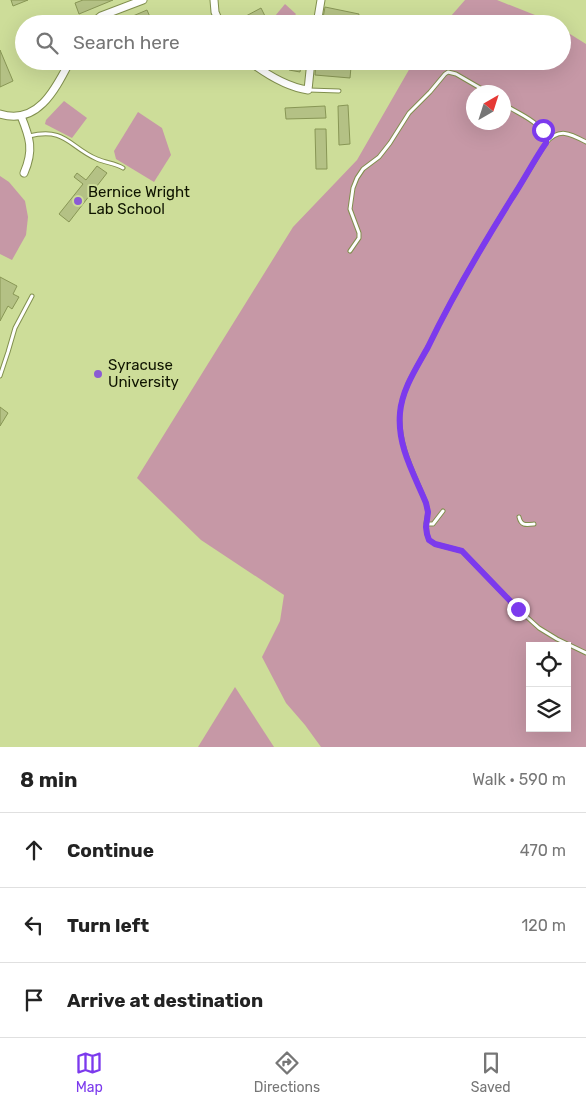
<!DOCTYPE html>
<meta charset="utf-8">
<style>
:root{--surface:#fff;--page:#f6f6f6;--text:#222;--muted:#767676;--line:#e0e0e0;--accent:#7c3aed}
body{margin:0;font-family:Rubik,sans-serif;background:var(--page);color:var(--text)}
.controls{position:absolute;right:15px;bottom:15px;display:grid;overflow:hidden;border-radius:0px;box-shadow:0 5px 20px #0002}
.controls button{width:45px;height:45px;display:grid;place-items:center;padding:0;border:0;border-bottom:1px solid var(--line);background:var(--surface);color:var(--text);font:25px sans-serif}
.compass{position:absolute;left:466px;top:85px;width:45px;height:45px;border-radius:50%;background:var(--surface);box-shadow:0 5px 20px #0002;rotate:39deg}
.stop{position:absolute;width:15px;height:15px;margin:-11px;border:4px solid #7c3aed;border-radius:50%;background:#fff}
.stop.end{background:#7c3aed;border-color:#fff;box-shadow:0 1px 5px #0008}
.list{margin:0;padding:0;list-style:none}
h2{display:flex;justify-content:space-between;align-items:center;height:65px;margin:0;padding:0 20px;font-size:21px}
h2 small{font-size:16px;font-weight:400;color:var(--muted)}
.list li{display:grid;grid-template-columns:32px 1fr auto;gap:15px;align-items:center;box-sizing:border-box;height:75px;padding:0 20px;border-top:1px solid var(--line)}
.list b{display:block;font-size:19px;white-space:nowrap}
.list em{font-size:16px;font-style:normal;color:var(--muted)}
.icon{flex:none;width:28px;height:28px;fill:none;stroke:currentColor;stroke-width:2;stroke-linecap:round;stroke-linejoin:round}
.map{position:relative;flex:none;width:586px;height:747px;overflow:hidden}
.search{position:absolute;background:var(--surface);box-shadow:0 5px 20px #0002;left:15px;right:15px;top:15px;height:55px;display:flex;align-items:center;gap:12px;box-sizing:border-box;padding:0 18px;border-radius:28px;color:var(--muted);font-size:19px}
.sheet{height:290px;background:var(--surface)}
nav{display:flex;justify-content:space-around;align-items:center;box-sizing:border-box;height:70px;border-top:1px solid var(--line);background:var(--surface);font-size:14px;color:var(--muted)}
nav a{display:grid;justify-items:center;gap:2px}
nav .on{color:var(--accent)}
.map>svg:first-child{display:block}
</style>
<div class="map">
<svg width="586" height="747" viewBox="0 0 586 747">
<rect width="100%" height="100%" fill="#cddd99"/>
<g fill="#c698a6" fill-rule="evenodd">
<polygon points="465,0 497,0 545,19 553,24 444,24"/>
<polygon points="285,4 296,14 288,24 284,24 275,16"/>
<path d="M562 29 586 44V747H321L305 725 286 703 262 657 280 621 284 595 201 540 137 478 293 227 357 160 414 61H562ZM474 92H504V122H474ZM530 646H567V728H530Z"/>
<polygon points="64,101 87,118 72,138 45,124 46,120"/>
<polygon points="138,112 162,128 171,155 154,182 116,159 114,151"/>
<polygon points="0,176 9,182 25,201 28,217 26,235 12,260 0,254"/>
<polygon points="235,687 274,747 198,747"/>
</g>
<g fill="#b4c185" stroke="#889655">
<polygon points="11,0 28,0 13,6"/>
<polygon points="83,0 113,0 79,14 75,3"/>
<polygon points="325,7 359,14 357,24 349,24 323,18"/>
<polygon points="261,8 266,18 255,24 231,24"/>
<polygon points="147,10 153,24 114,24"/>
<polygon points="0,50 13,81 0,87"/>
<polygon points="91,61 108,61 108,62 94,67"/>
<polygon points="291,61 302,61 300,72 289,70"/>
<polygon points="316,64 351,67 350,78 315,75"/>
<polygon points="348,105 350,144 339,145 338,106"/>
<polygon points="325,106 326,118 286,119 285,108"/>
<polygon points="315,129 326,129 327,169 316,169"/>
<polygon points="97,166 107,173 69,222 59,214 83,184 74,177 77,173 86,180"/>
<polygon points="0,277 17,286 13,294 19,297 12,309 8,306 0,321"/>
<polygon points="0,407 8,413 0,426"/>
</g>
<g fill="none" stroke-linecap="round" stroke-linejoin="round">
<g stroke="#818f4e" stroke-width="5">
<g id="lane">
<polyline points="309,90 339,91"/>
<path d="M504 104C519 115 545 122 546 143"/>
<path d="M29 136C66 127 69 147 97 159 106 163 115 163 123 168"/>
<polyline points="350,251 359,238 359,233 350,209 353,188 357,178 363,169 379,157 390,143 409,113 430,92 445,74 448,72 456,74 487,92"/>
<polyline points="0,376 8,352 15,328 32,296"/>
<path d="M443 511 433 524H428L426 523 428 512 426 503C414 473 398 446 400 413 402 389 417 367 428 347 453 295 482 246 512 198 524 180 534 161 546 143 559 127 571 134 586 142"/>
<path d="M519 517C521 526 526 525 534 524"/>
<polyline points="426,524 427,534 429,540 435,544 462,551 518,609 539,628 557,639 586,653"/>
</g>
</g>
<g stroke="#818f4e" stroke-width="9">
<g id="street">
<polyline points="214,0 215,12 220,24"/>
<polyline points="91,24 101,16 143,0"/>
<polyline points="317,24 321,0"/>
<path d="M249 61C266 74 287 87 308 90L311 61"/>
<path d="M0 114C38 126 56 88 70 61"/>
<path d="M21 116C30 138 34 150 24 173"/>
</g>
</g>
<use href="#lane" stroke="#fff" stroke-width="3"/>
<use href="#street" stroke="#fff" stroke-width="7"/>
</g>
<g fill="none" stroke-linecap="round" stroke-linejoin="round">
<path stroke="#7c3aed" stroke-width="6" d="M518 609 462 551 435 544 429 540 427 534 426 527 428 512 426 503C414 474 397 446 400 413 402 389 417 367 428 347 453 295 482 246 512 198 524 180 534 160 546 143V138L543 130"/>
</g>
<g fill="#8b5bd4" stroke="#cddd99" stroke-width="2">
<circle cx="78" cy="201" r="5"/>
<circle cx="98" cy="374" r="5"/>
</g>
<g text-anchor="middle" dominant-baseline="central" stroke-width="4" stroke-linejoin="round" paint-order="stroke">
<g font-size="15" fill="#0f1400" stroke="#cddd99" text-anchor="start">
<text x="88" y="192">Bernice Wright<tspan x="88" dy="17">Lab School</tspan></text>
<text x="108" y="365">Syracuse<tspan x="108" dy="17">University</tspan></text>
</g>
</g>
</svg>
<div class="controls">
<button><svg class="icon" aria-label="locate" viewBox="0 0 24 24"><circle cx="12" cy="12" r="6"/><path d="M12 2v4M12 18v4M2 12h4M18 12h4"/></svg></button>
<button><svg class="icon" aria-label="layers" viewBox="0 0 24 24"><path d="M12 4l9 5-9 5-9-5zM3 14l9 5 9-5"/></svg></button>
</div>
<svg class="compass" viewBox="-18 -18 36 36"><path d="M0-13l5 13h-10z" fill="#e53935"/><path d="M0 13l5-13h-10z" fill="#767676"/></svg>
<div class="stop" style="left:543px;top:130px"></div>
<div class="stop end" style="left:518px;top:609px"></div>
<div class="search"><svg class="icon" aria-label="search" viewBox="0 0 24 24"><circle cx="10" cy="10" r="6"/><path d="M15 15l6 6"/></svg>Search here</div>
</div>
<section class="sheet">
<h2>8 min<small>Walk · 590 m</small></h2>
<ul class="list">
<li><svg class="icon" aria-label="ahead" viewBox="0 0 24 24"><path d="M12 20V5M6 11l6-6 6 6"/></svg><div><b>Continue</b></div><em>470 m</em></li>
<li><svg class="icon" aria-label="left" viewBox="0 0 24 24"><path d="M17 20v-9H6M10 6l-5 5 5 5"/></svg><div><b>Turn left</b></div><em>120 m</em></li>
<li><svg class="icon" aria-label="arrive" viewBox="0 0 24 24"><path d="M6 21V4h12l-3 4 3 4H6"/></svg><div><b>Arrive at destination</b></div></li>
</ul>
</section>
<nav>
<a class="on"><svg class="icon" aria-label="map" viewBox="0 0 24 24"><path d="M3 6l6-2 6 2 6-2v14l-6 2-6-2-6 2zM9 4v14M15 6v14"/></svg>Map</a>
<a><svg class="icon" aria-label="directions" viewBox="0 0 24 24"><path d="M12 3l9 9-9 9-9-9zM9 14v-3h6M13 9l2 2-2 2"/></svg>Directions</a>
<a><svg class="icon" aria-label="saved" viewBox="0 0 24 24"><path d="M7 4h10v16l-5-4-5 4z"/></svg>Saved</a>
</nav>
